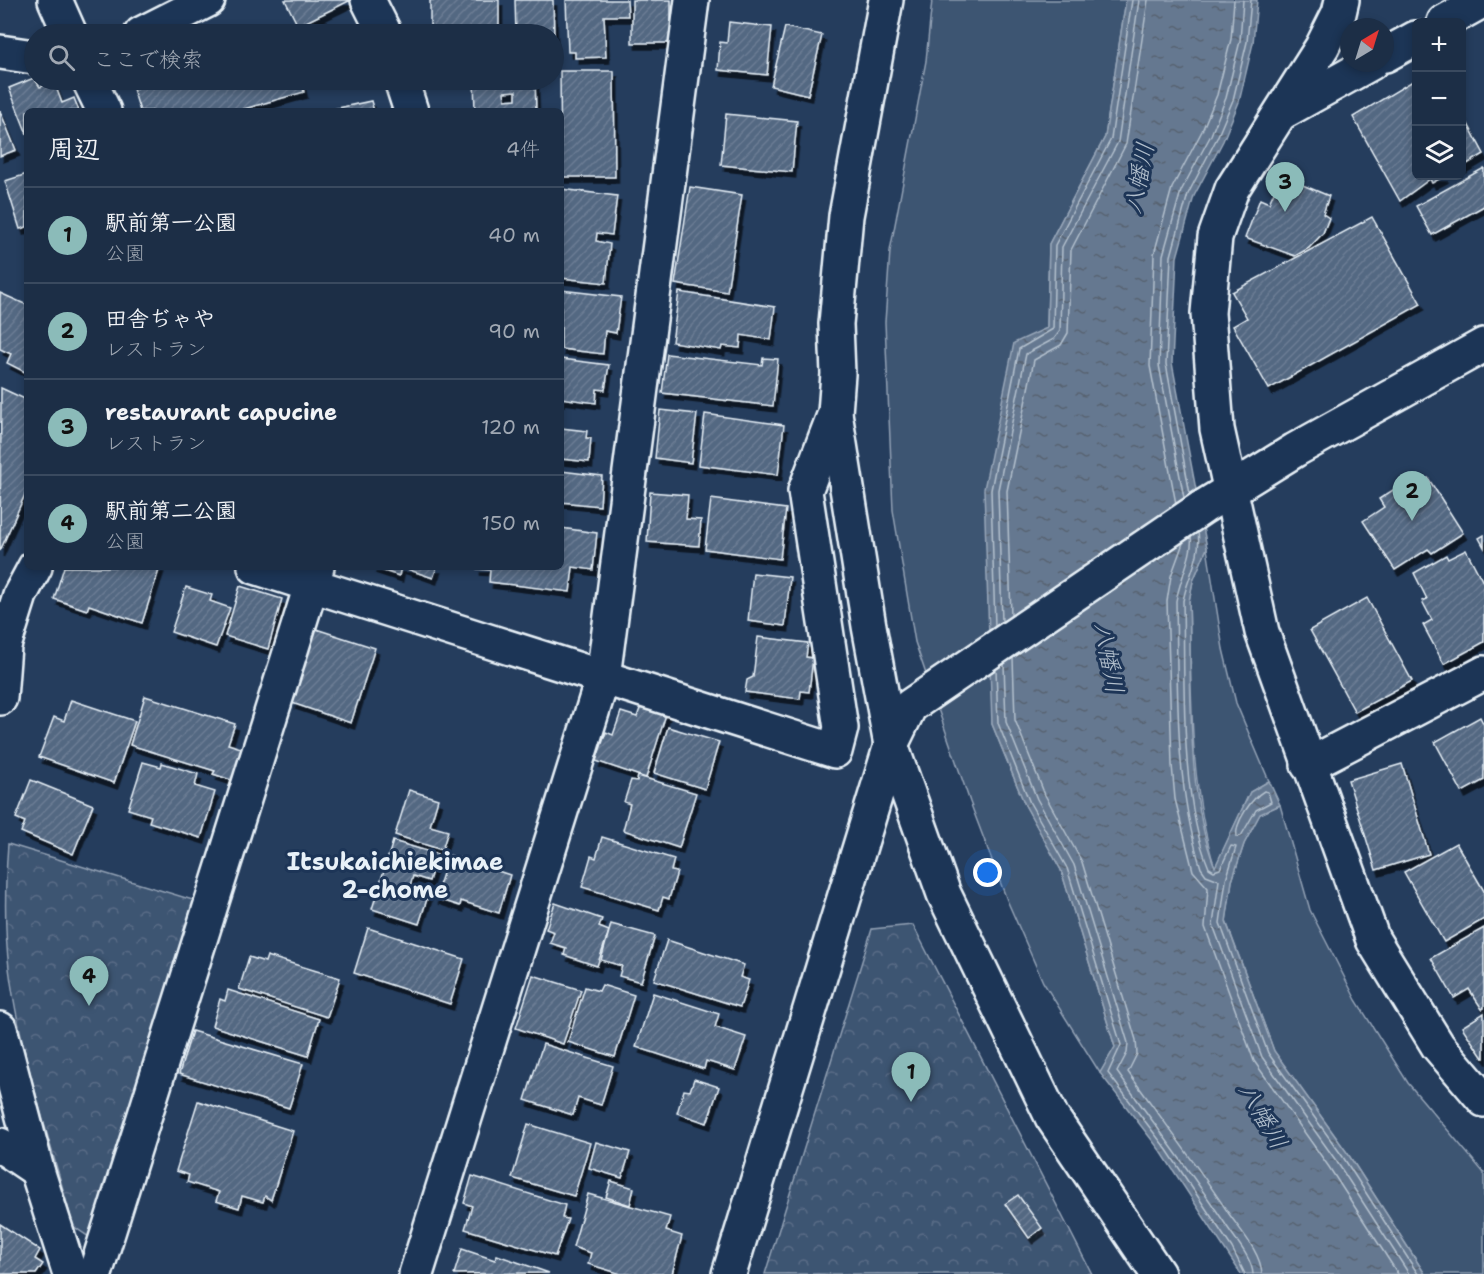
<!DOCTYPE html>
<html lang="ja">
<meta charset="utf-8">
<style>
:root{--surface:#1c2e46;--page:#293a51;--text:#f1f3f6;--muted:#a0a8b3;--line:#3a4a5f;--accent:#8bbbb9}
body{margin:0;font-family:"Shantell Sans","Klee One",sans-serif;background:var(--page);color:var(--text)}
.controls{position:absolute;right:18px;top:18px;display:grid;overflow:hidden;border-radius:9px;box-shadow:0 3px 9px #0003}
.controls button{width:54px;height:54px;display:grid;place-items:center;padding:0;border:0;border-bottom:2px solid var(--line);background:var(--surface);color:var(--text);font:30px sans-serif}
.compass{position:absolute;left:1340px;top:18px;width:54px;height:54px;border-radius:50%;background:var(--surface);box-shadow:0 3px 9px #0003;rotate:38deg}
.you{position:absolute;left:988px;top:873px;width:21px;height:21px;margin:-15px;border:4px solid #fff;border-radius:50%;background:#1a73e8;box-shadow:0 0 0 9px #1a73e833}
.badge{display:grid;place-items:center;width:39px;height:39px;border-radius:50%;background:var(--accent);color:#111;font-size:20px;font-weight:700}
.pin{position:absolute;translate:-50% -50px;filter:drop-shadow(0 2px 3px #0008)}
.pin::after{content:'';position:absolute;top:32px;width:21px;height:18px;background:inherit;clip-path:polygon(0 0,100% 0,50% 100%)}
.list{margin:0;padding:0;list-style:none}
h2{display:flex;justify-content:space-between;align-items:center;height:78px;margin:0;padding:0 24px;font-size:26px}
h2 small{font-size:20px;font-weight:400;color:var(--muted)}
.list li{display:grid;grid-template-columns:39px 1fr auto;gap:18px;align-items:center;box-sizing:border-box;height:96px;padding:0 24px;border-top:2px solid var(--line)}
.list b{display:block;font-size:22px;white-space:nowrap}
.list p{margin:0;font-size:20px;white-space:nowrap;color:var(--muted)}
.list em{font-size:20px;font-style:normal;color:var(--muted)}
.icon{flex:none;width:33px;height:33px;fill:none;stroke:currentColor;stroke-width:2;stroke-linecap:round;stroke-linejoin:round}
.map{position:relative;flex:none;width:1484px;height:1274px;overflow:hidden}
.search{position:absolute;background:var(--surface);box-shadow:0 3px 9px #0003;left:24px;top:24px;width:540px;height:66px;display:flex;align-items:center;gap:15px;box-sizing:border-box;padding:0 21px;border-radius:33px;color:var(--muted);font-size:22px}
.panel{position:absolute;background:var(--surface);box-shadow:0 3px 9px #0003;left:24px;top:108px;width:540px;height:462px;border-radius:9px}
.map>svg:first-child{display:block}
</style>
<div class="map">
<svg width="1484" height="1274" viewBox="0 0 1484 1274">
<defs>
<pattern id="park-crowns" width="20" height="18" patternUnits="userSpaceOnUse" patternTransform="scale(1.5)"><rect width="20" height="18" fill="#3e5472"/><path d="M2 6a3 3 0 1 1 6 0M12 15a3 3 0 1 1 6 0" fill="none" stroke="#5a6d87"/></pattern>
<pattern id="water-ripples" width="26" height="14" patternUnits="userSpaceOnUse" patternTransform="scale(1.5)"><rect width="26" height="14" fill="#657890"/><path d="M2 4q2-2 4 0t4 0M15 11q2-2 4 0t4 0" fill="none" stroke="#576270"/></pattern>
<pattern id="building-hatch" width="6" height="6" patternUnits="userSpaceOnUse" patternTransform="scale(1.5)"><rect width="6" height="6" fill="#536782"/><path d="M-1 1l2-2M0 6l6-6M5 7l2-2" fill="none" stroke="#6c7d94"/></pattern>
<filter id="shadow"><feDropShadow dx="3.5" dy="6" stdDeviation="0" flood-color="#0009"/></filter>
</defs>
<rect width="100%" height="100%" fill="#253d5d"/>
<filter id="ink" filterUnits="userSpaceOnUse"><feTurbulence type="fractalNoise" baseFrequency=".0167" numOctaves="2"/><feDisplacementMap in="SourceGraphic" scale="12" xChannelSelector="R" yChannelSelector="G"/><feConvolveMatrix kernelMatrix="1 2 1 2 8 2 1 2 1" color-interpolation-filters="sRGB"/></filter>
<g filter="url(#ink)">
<g fill="#3e5472" stroke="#93a2b5" stroke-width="1.5">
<polygon points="932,0 1126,0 1105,137 1049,244 1047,328 992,724 1025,805 1061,870 1115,1047 1100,1073 1043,982 1007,900 970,802 915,642 893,510 885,322 890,251 926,61"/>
<path d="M1207 548 1223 649 1236 703 1269 781 1250 792 1215 868C1188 781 1192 691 1189 601L1193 581Z"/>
<polygon points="1280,805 1310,910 1356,1000 1408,1083 1484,1173 1484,1274 1425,1274 1348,1154 1274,1051 1226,921 1232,881 1244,844 1260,814"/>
</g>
<g fill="url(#park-crowns)" stroke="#93a2b5" stroke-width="1.5">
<path d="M8 844 196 901 89 1237 73 1226C51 1142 20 1055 9 968 4 927 5 884 8 844Z"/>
<polygon points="913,925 1092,1274 765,1274 872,929"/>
</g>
<path fill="url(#water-ripples)" stroke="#99a8ba" stroke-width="1.5" d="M1126 0H1257L1253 43 1239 102 1223 141 1194 196 1177 257 1172 363 1207 548 1193 581 1189 601C1192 680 1185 794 1215 867L1250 792 1269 781 1280 805 1260 814 1244 844 1232 881 1226 922 1274 1051 1348 1154 1425 1274H1241L1162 1153 1100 1073 1115 1047 1061 870 1025 805 992 724 984 489 1014 343 1047 328 1049 244 1105 137Z"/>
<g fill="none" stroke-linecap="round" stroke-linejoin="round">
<g stroke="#b4c1ce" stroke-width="1.5">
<polyline points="1190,494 1166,364 1171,256 1188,194 1217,138 1233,100 1247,42 1251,0"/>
<polyline points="1184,498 1159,365 1163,255 1181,191 1211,135 1226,98 1240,41 1243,0"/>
<polyline points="1176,504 1150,366 1154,254 1172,188 1202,131 1217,95 1231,39 1234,0"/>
<path d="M1198 532C1202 556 1187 578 1183 601 1185 680 1179 796 1209 868L1214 871 1220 869 1231 846 1236 847 1226 880 1220 923 1268 1053 1343 1157 1418 1274"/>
<path d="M1191 537C1194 552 1179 582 1176 601 1178 690 1174 782 1201 868L1206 875 1219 880 1213 925 1262 1057 1337 1162 1409 1274"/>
<polyline points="1183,543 1171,576 1167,601 1172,765 1175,799 1193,871 1208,888 1205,927 1254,1061 1329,1167 1398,1274"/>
<polyline points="1011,616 1007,491 1034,360 1061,345 1068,333 1071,250 1126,144 1148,0"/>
<polyline points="1002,622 998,490 1026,354 1054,339 1060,331 1062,247 1118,142 1139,0"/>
<polyline points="995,627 991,490 1019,349 1053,329 1055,245 1111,139 1132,0"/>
<path d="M1013 658 1015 720 1045 795 1082 862 1136 1040 1137 1054 1128 1072C1162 1119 1197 1165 1229 1214 1241 1231 1261 1253 1262 1274"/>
<path d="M1004 664 1006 722 1037 799 1074 865 1128 1043 1127 1053 1117 1072C1153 1122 1190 1171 1224 1222 1233 1237 1252 1257 1253 1274"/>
<polyline points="996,669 998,723 1030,803 1067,868 1121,1045 1108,1073 1167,1150 1232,1248 1245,1274"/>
<path d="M1264 791 1268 792 1271 802 1256 810 1241 836 1237 837C1234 823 1252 798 1264 791Z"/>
</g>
</g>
<g fill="url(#building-hatch)" stroke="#e8f1f8" stroke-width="1.5" fill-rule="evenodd" filter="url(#shadow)">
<polygon points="285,0 351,0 298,26"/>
<rect x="430" y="0" width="69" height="34"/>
<polygon points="515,0 553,0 554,37 554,34 516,34"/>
<polygon points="566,0 627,0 628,16 604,16 606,57 575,58 575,52 568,52"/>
<rect x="632" y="0" width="39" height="43"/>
<polygon points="729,22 772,27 767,75 718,70 720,42 727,43"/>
<polygon points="785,27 822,35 808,95 771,86"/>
<polygon points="560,71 614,71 615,177 561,177"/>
<polygon points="34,78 40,87 54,82 62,103 74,98 79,111 27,111 27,134 9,88"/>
<polygon points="1416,79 1416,176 1445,176 1432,183 1430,179 1400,201 1353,117"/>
<polygon points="164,80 301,80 304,92 237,111 140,111 133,89"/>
<path d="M474 80H535L536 111H475ZM516 91V99L505 100 504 92Z"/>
<polygon points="371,101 374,111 324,111"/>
<polygon points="0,111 16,150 0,156"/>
<polygon points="1462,113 1484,154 1462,167"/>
<polygon points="726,114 797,121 792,172 721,165"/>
<polygon points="1484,168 1484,206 1432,235 1416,206"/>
<polygon points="27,174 27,227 20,229 5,181"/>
<polygon points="1281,176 1329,196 1323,214 1329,218 1323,233 1309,248 1295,256 1245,238 1260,199 1269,203"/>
<polygon points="690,187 742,195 727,292 675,284"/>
<polygon points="561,189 617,196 612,235 597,233 596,241 610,244 606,283 561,278"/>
<polygon points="1372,217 1421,304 1269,389 1233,326 1247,318 1232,292"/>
<polygon points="561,290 621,297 616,333 605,331 603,354 561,349"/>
<polygon points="679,292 775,307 771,340 741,335 740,348 722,346 721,350 672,342"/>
<polygon points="0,293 27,305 27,373 7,363 11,354 0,349"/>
<polygon points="667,354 762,365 763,358 778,359 773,406 662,393"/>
<polygon points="561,359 609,365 605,390 597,389 596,403 561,398 561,401"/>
<polygon points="1,388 27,400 27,490 0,551"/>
<polygon points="660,410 697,414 691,463 655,458"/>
<polygon points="705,414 784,425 778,475 699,465"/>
<polygon points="561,428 587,431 586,438 591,438 589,462 561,459"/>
<polygon points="561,471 602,476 600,506 561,502"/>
<polygon points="1428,478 1463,533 1432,553 1428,549 1395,570 1363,521 1384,507 1379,499 1407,481 1412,488"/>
<polygon points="650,492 688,495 686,519 701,520 699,546 647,542"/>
<polygon points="711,499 786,509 780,559 705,549"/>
<polygon points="561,528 597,533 593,570 573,567 570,592 489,582 490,570 477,569 477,567 561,567"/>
<polygon points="1484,535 1484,547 1479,538"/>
<polygon points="1466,550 1484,584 1484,642 1444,664 1423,625 1432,620 1422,601 1427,599 1414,573 1446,555 1448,559"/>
<polygon points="64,567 160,567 142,623 89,605 87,610 54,599"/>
<polygon points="372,567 437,567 433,578 401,567 399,576"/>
<polygon points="753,573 790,577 785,626 748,621"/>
<polygon points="240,586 282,599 268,649 225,636"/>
<polygon points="186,587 212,595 210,601 230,608 216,647 171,632"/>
<polygon points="1367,598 1412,681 1355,712 1310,630"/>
<polygon points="316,629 375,648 351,723 292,703"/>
<polygon points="758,637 808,643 806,657 813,658 809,692 801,691 800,699 745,692 747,680 753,677"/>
<polygon points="145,696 235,724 228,744 244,749 234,781 213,774 215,771 130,745"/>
<polygon points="71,700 135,721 114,783 39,757 54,717 64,721"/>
<polygon points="642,703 667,711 646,778 596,761 606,732 613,735 621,712 637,717"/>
<polygon points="1480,717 1484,725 1484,780 1462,792 1435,742"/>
<polygon points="668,727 719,742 705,789 654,773"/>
<polygon points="143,762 161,767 162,763 198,774 195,786 215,792 201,838 149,822 151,816 128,809"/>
<polygon points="1402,764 1429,854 1376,870 1348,780"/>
<polygon points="638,776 696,793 679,848 623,830 630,804 624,802 631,780 637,781"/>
<polygon points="31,780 93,805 73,854 21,832 25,822 16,818"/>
<polygon points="409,790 438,799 430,826 448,831 442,850 395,835"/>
<polygon points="602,837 674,859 671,871 677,872 669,899 663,897 659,910 582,887 591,856 596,858"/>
<polygon points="393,841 437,854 429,881 413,876 409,889 428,896 419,924 372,909"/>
<polygon points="1456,843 1484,891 1484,919 1444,942 1404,872"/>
<polygon points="449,855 510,875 499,913 461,901 460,906 435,898"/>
<polygon points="555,903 602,919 599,927 609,931 597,966 564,955 566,948 550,943 554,932 546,929"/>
<polygon points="611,924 655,936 641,982 619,976 622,966 601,960"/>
<polygon points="368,928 464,959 450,1004 354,973"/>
<polygon points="1484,928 1484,1008 1482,1009 1469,989 1454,998 1431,958"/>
<polygon points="667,940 744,965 740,977 749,980 740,1007 654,980"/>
<polygon points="267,956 340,978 327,1017 239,989 249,957 265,962"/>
<polygon points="533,975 581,990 563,1044 516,1028"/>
<polygon points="602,985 634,995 615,1057 568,1042 585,987 599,991"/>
<polygon points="228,990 319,1019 308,1056 212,1026 220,999 225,1001"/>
<polygon points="653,993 719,1014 715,1027 746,1037 735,1070 706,1061 704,1069 636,1047"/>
<polygon points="1484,1013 1484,1058 1483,1058 1462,1027"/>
<polygon points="192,1031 303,1064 289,1108 179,1074"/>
<polygon points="543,1044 613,1066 601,1105 578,1098 573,1115 525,1100"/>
<polygon points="694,1079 719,1087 707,1123 677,1113 684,1090 690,1091"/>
<polygon points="198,1101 293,1131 271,1200 265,1196 263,1202 242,1196 239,1208 216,1201 219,1192 187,1182 189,1175 176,1171"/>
<polygon points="528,1124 590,1143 574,1196 512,1178"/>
<polygon points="596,1142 630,1152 622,1178 589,1168"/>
<polygon points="472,1176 565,1205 562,1218 568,1219 555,1256 465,1229 472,1206 464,1203"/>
<polygon points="611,1181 634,1188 630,1205 606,1197"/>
<polygon points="588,1194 670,1217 666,1231 682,1236 672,1274 621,1274 588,1264 591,1253 573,1247"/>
<polygon points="1018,1195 1042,1228 1029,1238 1005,1204"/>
<polygon points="0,1224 40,1250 35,1259 43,1264 36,1274 0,1274"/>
<polygon points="462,1249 495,1260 497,1255 549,1273 454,1274"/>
</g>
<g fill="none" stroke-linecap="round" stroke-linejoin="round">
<g stroke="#e8f1f8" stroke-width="38">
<g id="minor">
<polyline points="55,0 70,34"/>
<polyline points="368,0 385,34"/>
<polyline points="1342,0 1339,13 1322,47 1232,189 1215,237 1208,313 1217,429 1262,632 1373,940 1438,1046 1484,1100"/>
<polyline points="1444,22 1484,0"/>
<polyline points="141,34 208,0"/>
<polyline points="0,52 34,57"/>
<polyline points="1385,55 1416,38"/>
<polyline points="89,80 104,111"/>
<polyline points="401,80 411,111"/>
<polyline points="1283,112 1371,63"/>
<polyline points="255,567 835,751 841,728 805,491 835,413"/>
<polyline points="0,698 4,646 20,595 35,567"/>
<polyline points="1308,765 1484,673"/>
<polyline points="0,1029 37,1170 70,1274"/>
<polyline points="0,1145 37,1170"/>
<polyline points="95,1274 317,567"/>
<polyline points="416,1274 603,677 692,0"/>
</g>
</g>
<g stroke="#e8f1f8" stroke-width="38">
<g id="tertiary">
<polyline points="886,0 846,216 836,324 838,374 835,413 869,626 891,745 944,894 1052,1117 1158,1274"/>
<polyline points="729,1274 891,745 910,706 1203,507 1295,450 1484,345"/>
</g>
</g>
<use href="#minor" stroke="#1d3557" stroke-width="33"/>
<use href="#tertiary" stroke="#1d3557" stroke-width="33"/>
</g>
</g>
<g text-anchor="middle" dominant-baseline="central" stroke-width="6" stroke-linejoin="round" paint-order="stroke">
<g font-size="24" font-style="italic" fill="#b4c1ce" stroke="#1d3557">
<text transform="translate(1139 178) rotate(-79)">八幡川</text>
<text transform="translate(1109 658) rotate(80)">八幡川</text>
<text transform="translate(1263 1116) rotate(60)">八幡川</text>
</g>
<g font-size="24" font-weight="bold" fill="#e8f1f8" stroke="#1d3557">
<text x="395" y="862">Itsukaichiekimae<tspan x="395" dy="28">2-chome</tspan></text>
</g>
</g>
</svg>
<div class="controls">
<button>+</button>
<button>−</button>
<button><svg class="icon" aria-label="layers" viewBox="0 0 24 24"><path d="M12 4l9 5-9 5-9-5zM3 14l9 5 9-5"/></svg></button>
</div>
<svg class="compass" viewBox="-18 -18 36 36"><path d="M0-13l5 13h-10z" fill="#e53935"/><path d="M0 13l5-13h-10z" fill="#a0a8b3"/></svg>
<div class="you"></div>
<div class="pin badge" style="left:911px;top:1102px">1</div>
<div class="pin badge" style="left:1412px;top:521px">2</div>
<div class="pin badge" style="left:1285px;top:212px">3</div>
<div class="pin badge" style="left:89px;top:1006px">4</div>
<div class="search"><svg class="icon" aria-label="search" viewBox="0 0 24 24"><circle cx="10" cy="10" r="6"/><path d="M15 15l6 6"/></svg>ここで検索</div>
<section class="panel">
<h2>周辺<small>4件</small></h2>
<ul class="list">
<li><span class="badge">1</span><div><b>駅前第一公園</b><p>公園</p></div><em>40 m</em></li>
<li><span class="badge">2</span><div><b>田舎ぢゃや</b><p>レストラン</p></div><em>90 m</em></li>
<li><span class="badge">3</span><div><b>restaurant capucine</b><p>レストラン</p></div><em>120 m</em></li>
<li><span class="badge">4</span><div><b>駅前第二公園</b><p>公園</p></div><em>150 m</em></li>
</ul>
</section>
</div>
